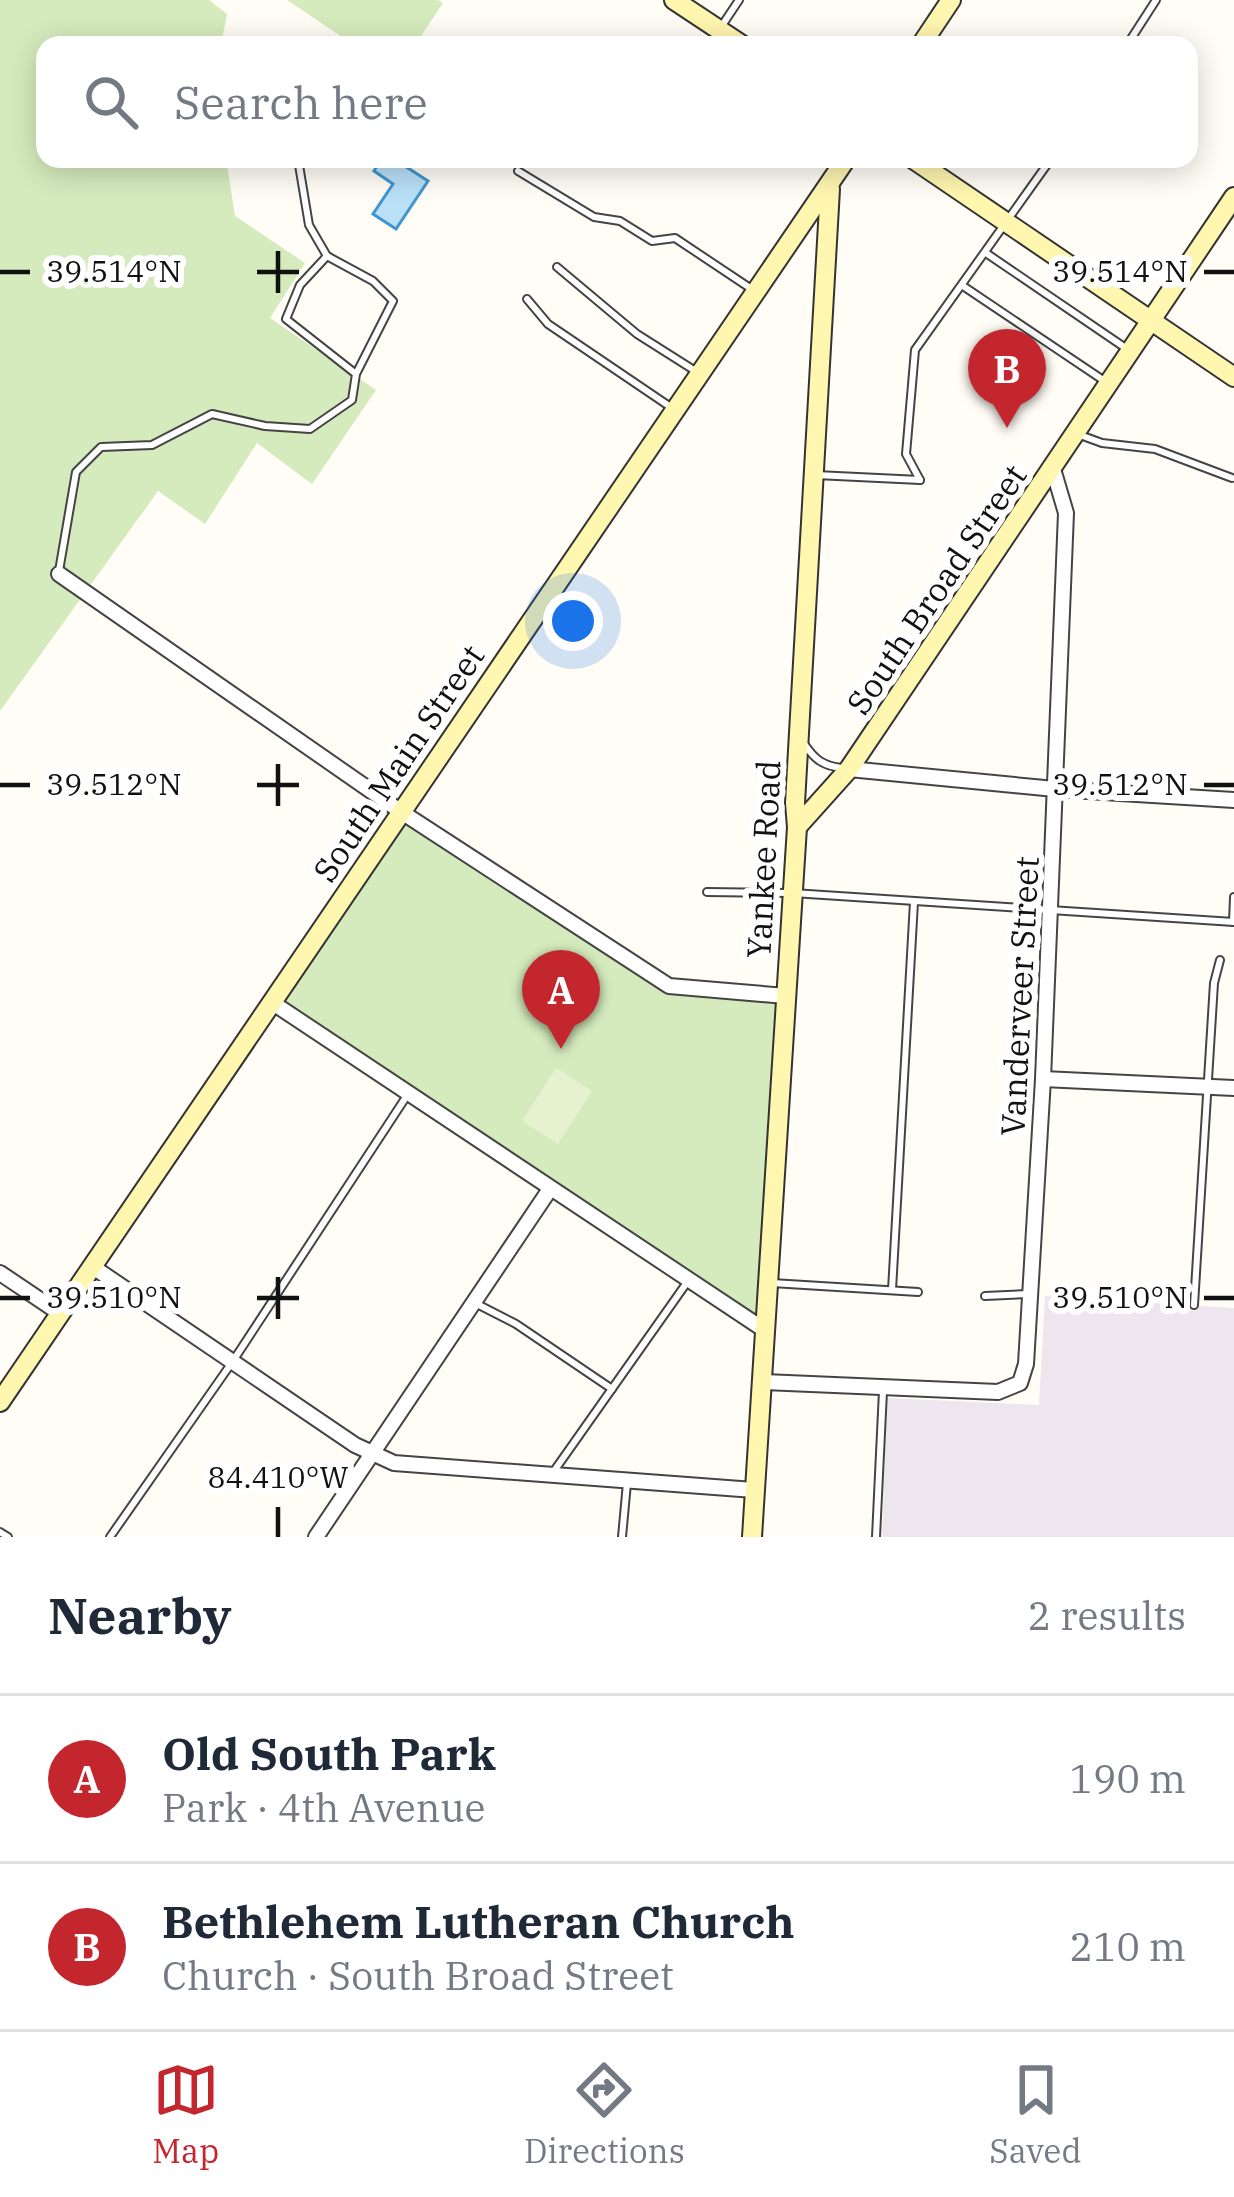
<!DOCTYPE html>
<meta charset="utf-8">
<style>
:root{--surface:#fff;--page:#f6f6f7;--text:#1f2937;--muted:#747a83;--line:#e0e1e3;--accent:#c4262e}
body{margin:0;font-family:"IBM Plex Serif",serif;background:var(--page);color:var(--text)}
.you{position:absolute;left:573px;top:621px;width:42px;height:42px;margin:-30px;border:9px solid #fff;border-radius:50%;background:#1a73e8;box-shadow:0 0 0 18px #1a73e833}
.badge{display:grid;place-items:center;width:78px;height:78px;border-radius:50%;background:var(--accent);color:#fff;font-size:39px;font-weight:700}
.pin{position:absolute;translate:-50% -99px;filter:drop-shadow(0 3px 6px #0008)}
.pin::after{content:'';position:absolute;top:63px;width:42px;height:36px;background:inherit;clip-path:polygon(0 0,100% 0,50% 100%)}
.list{margin:0;padding:0;list-style:none}
h2{display:flex;justify-content:space-between;align-items:center;height:156px;margin:0;padding:0 48px;font-size:51px}
h2 small{font-size:39px;font-weight:400;color:var(--muted)}
.list li{display:grid;grid-template-columns:78px 1fr auto;gap:36px;align-items:center;box-sizing:border-box;height:168px;padding:0 48px;border-top:3px solid var(--line)}
.list b{display:block;font-size:45px;white-space:nowrap}
.list p{margin:0;font-size:39px;white-space:nowrap;color:var(--muted)}
.list em{font-size:39px;font-style:normal;color:var(--muted)}
.icon{flex:none;width:66px;height:66px;fill:none;stroke:currentColor;stroke-width:2;stroke-linecap:round;stroke-linejoin:round}
.map{position:relative;flex:none;width:1234px;height:1537px;overflow:hidden}
.search{position:absolute;background:var(--surface);box-shadow:0 6px 30px #0003;left:36px;right:36px;top:36px;height:132px;display:flex;align-items:center;gap:30px;box-sizing:border-box;padding:0 42px;border-radius:24px;color:var(--muted);font-size:45px}
.sheet{height:492px;background:var(--surface)}
nav{display:flex;justify-content:space-around;align-items:center;box-sizing:border-box;height:168px;border-top:3px solid var(--line);background:var(--surface);font-size:33px;color:var(--muted)}
nav a{display:grid;justify-items:center;gap:6px}
nav .on{color:var(--accent)}
.map>svg:first-child{display:block}
</style>
<div class="map">
<svg width="1234" height="1537" viewBox="0 0 1234 1537">
<rect width="100%" height="100%" fill="#fffdf5"/>
<polygon fill="#eee6ef" points="1045,1296 1234,1308 1234,1537 882,1537 887,1398 1039,1405"/>
<g fill="#d5ebbd">
<polygon points="0,0 209,0 227,14 221,45 45,45 45,159 226,159 235,216 305,263 270,318 376,390 312,484 257,443 205,524 158,491 0,711"/>
<polygon points="287,0 438,0 443,3 415,45 354,45"/>
<polygon points="400,811 668,986 786,996 766,1331 273,1003"/>
</g>
<polygon fill="#e6f2cf" points="556,1068 592,1091 558,1144 522,1121"/>
<polygon fill="#b9e0f7" stroke="#3f96cf" stroke-width="3" points="381,159 394,159 428,181 396,229 373,214 393,184 374,171"/>
<g fill="none" stroke-linecap="round" stroke-linejoin="round">
<g stroke="#444" stroke-width="10">
<g id="lane">
<polyline points="721,27 739,0"/>
<polyline points="1127,45 1156,0"/>
<polyline points="298,159 309,225 327,256"/>
<polyline points="518,171 594,217 620,221 652,241 675,238 753,290"/>
<polyline points="986,253 1127,349"/>
<polyline points="557,267 637,334 697,372"/>
<polyline points="963,286 1106,382"/>
<polyline points="527,299 548,324 672,408"/>
<polyline points="1080,435 1102,443 1155,449 1232,478"/>
<polyline points="816,475 920,480"/>
<polyline points="920,480 906,454 915,350 1051,159"/>
<polyline points="59,571 76,472 101,447 152,445 212,414 265,426 310,429 352,400 356,374 393,301 373,281 327,256 300,285 286,319 356,374"/>
<path d="M805 745C815 760 824 766 842 768"/>
<polyline points="707,892 793,893 1234,922"/>
<polyline points="1233,922 1234,897"/>
<polyline points="772,1283 918,1292"/>
<polyline points="892,1290 914,902"/>
<polyline points="985,1296 1029,1294"/>
<polyline points="475,1303 516,1324 612,1389"/>
<polyline points="1194,1305 1214,983 1220,960"/>
<polyline points="554,1471 688,1281"/>
<polyline points="0,1532 8,1537"/>
<polyline points="110,1537 233,1361 408,1094"/>
<polyline points="622,1537 627,1483"/>
<polyline points="876,1537 883,1391"/>
</g>
</g>
<g stroke="#444" stroke-width="18">
<g id="street">
<polyline points="59,574 400,811 669,986 786,996"/>
<polyline points="849,769 1055,789 1234,800"/>
<polyline points="273,1003 766,1331"/>
<polyline points="1043,1079 1234,1088"/>
<polyline points="93,1267 355,1445 394,1463 754,1490"/>
<polyline points="0,1273 61,1314"/>
<polyline points="764,1382 998,1392 1020,1383 1026,1364 1043,1079 1066,513 1053,469"/>
<polyline points="316,1537 550,1189"/>
</g>
</g>
<g stroke="#333" stroke-width="22">
<g id="secondary">
<polyline points="674,0 742,45"/>
<polyline points="921,45 951,0"/>
<polyline points="913,159 1234,377"/>
<polyline points="797,827 849,769 1234,197"/>
<polyline points="0,1402 846,159"/>
<polyline points="752,1537 797,827 795,803 830,189"/>
</g>
</g>
<use href="#lane" stroke="#fff" stroke-width="6"/>
<use href="#street" stroke="#fff" stroke-width="14"/>
<use href="#secondary" stroke="#fff6b0" stroke-width="18"/>
</g>
<path fill="none" stroke="#111" stroke-width="4.5" d="M278 251V293M0 272H30M257 272H299M1204 272H1234M278 764V806M0 785H30M257 785H299M1204 785H1234M278 1277V1319M0 1298H30M257 1298H299M1204 1298H1234M278 1507V1537"/>
<g text-anchor="middle" dominant-baseline="central" stroke-width="12" stroke-linejoin="round" paint-order="stroke">
<g font-size="33" fill="#111" stroke="#fff">
<text transform="translate(936 589) rotate(-56)">South Broad Street</text>
<text transform="translate(398 763) rotate(-56)">South Main Street</text>
<text transform="translate(763 859) rotate(-87)">Yankee Road</text>
<text transform="translate(1019 996) rotate(-87)">Vanderveer Street</text>
</g>
</g>
<g font-size="30" text-anchor="middle" fill="#111" stroke="#fff" stroke-width="12" stroke-linejoin="round" paint-order="stroke">
<text x="114" y="282">39.514°N</text>
<text x="1120" y="282">39.514°N</text>
<text x="114" y="795">39.512°N</text>
<text x="1120" y="795">39.512°N</text>
<text x="114" y="1308">39.510°N</text>
<text x="1120" y="1308">39.510°N</text>
<text x="278" y="1488">84.410°W</text>
</g>
</svg>
<div class="you"></div>
<div class="pin badge" style="left:561px;top:1049px">A</div>
<div class="pin badge" style="left:1007px;top:428px">B</div>
<div class="search"><svg class="icon" aria-label="search" viewBox="0 0 24 24"><circle cx="10" cy="10" r="6"/><path d="M15 15l6 6"/></svg>Search here</div>
</div>
<section class="sheet">
<h2>Nearby<small>2 results</small></h2>
<ul class="list">
<li><span class="badge">A</span><div><b>Old South Park</b><p>Park · 4th Avenue</p></div><em>190 m</em></li>
<li><span class="badge">B</span><div><b>Bethlehem Lutheran Church</b><p>Church · South Broad Street</p></div><em>210 m</em></li>
</ul>
</section>
<nav>
<a class="on"><svg class="icon" aria-label="map" viewBox="0 0 24 24"><path d="M3 6l6-2 6 2 6-2v14l-6 2-6-2-6 2zM9 4v14M15 6v14"/></svg>Map</a>
<a><svg class="icon" aria-label="directions" viewBox="0 0 24 24"><path d="M12 3l9 9-9 9-9-9zM9 14v-3h6M13 9l2 2-2 2"/></svg>Directions</a>
<a><svg class="icon" aria-label="saved" viewBox="0 0 24 24"><path d="M7 4h10v16l-5-4-5 4z"/></svg>Saved</a>
</nav>
